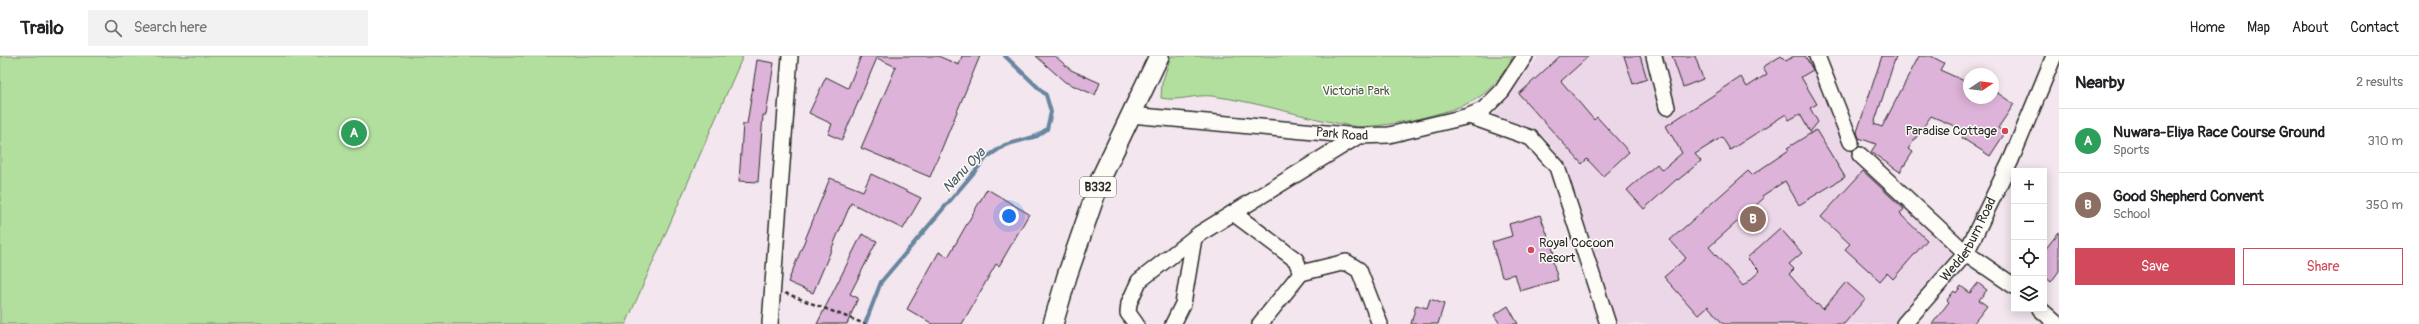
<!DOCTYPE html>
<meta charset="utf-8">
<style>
:root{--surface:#fff;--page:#f2f2f2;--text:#202124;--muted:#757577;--line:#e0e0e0;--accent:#d1495b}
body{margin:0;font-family:Pangolin,sans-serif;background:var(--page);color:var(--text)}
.controls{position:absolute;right:12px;bottom:12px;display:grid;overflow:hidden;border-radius:0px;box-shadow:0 2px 10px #0003}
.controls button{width:36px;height:36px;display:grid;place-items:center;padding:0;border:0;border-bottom:1px solid var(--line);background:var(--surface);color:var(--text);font:20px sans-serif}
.compass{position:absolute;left:1963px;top:12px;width:36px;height:36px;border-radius:50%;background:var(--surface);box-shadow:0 2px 10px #0003;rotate:77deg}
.you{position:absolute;left:1009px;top:160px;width:14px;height:14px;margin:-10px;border:3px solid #fff;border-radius:50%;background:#1a73e8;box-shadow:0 0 0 6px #1a73e833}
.badge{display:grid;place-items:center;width:26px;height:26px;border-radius:50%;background:var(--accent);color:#fff;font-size:13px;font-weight:700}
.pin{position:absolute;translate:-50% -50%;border:2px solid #fff;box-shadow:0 1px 4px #0006}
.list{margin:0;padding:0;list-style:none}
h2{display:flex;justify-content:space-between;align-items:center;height:52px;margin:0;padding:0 16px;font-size:17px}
h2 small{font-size:13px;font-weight:400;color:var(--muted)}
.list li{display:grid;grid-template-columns:26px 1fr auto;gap:12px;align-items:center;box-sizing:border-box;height:64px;padding:0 16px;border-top:1px solid var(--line)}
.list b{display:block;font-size:15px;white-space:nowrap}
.list p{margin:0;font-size:13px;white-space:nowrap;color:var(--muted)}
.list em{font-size:13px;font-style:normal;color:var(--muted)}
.actions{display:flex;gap:8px;padding:12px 16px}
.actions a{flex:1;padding:9px 0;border:1px solid var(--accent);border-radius:0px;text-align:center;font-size:14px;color:var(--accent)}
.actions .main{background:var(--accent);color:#fff}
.icon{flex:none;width:22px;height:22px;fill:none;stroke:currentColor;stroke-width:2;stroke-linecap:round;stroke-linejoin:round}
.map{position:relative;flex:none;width:2059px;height:268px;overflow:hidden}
header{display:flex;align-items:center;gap:24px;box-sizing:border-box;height:56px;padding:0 20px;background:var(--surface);border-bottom:1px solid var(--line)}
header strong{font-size:19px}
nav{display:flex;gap:22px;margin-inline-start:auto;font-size:14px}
.search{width:280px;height:36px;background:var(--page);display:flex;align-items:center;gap:10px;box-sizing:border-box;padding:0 14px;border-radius:0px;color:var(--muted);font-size:15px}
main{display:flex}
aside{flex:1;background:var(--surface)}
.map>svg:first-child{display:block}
</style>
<header>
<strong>Trailo</strong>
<div class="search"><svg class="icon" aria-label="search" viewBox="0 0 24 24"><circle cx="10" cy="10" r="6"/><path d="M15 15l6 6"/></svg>Search here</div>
<nav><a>Home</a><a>Map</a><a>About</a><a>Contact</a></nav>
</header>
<main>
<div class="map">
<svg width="2059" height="268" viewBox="0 0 2059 268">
<rect width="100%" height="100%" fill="#f3e6ee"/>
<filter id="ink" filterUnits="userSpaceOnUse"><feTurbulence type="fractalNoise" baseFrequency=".025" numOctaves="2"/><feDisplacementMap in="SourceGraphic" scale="8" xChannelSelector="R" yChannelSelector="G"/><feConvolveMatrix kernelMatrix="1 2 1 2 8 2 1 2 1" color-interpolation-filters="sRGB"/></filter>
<g filter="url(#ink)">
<polygon fill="#ecd7e8" points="1539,0 1812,0 1842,83 1850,95 1958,194 1894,268 1615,268 1574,132 1561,102 1545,82 1534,75 1493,61"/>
<g fill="#b2df9e" stroke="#6e8564">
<polygon points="0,0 743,0 626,268 0,268"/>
<path d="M1171 0H1513C1504 17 1493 33 1476 43 1454 57 1377 74 1352 70 1305 62 1259 46 1212 40 1195 38 1178 46 1161 42L1162 27Z"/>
</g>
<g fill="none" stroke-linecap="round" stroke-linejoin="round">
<polyline stroke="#68869f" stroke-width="4" points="865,268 881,226 987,101 1005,89 1037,80 1047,73 1051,56 1046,39 1005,0"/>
</g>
<g fill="#ddb3d9" stroke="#2b2b2b">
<polygon points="861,0 938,0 959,9 962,0 980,0 930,121 861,92 896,11 877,2 842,84 828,78 832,68 809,57 826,21 848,32"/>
<polygon points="1036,0 1055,0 1071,14 1100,27 1095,39 1065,26"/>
<polygon points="1560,0 1589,0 1561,25 1594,64 1597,61 1629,96 1603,120 1587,103 1582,108 1519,38"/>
<polygon points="1624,0 1640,0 1647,23 1633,28"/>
<polygon points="1672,0 1695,0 1703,23 1683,31"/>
<polygon points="1781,0 1786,5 1794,0 1805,0 1813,14 1801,21 1817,48 1810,52 1818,66 1810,76 1800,58 1789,64 1786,58 1730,94 1722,81 1695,98 1701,105 1678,124 1677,123 1644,153 1627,134 1657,108 1662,114 1682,97 1666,70 1741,21 1747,31 1767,18 1763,11"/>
<polygon points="1882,0 1896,0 1874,68 1882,71 1919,0 1931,0 1944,7 1940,14 1969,27 1969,42 1993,42 1993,34 2014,48 1998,72 2005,77 1990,100 1962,82 1966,75 1931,60 1908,93 1913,96 1900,116 1871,96 1876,88 1859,82 1857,76"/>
<polygon points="757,4 774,7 766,59 763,59 758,126 739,125 743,68 747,68"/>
<polygon points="1816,74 1845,121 1799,149 1785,125 1762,140 1764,142 1709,191 1743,230 1760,215 1747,202 1780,172 1802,197 1789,208 1794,213 1789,218 1816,249 1817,248 1823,253 1846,226 1865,243 1844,268 1723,268 1708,250 1698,259 1664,221 1686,202 1670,184 1748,115 1752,119 1789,94 1787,92"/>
<polygon points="1863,115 1904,153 1900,158 1927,184 1893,223 1887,217 1880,225 1845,193 1850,188 1821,161"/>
<polygon points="871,118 921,142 903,173 851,147 813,237 788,226 830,122 863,135"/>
<polygon points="987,133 1029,158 999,210 996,208 962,268 933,268 907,253 939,196 948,201"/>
<polygon points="1540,159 1553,194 1556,205 1553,206 1558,224 1520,235 1515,218 1502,221 1492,186 1512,180 1509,168"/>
<polygon points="2059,176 2059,215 2051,226 2044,220 2044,195"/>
<polygon points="862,178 877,185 850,238 858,242 847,268 817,268"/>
<polygon points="1978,227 1987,234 1979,244 1987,250 1973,268 1932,268 1949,246 1947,244 1954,235 1956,237 1961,230 1970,237"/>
<polygon points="1430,243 1444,248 1438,268 1411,268 1416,249 1427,252"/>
<polygon points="1508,250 1518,268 1500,268 1494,259"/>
</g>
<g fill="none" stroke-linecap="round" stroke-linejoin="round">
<g stroke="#2b2b2b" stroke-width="18">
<g id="minor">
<polyline points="1654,0 1667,51"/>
<polyline points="1817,0 1851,86"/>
<path id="s1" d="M1131 59 1358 80 1389 79 1469 60 1483 54 1502 35 1525 0"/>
<polyline points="1469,60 1531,82 1557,111 1608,268"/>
<polyline points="1860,99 1966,197 2014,230"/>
<polyline points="1233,157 1296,204 1301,217 1260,268"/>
<polyline points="1301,217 1346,206 1359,214 1380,268"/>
<polyline points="2040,253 2057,268"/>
<polyline points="770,268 790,0"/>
<polyline points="1136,268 1128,257 1129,247 1139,225 1199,178 1358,80"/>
<polyline points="1173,268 1183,248 1194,182"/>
<path id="s2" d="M1904 268 1966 197 2011 104 2054 0"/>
</g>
</g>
<g stroke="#2b2b2b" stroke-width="22">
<polyline id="major" points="1053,268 1067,220 1101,122 1159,0"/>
</g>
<polyline stroke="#2b2b2b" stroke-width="2.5" stroke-dasharray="4 3" stroke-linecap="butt" points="785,237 865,268"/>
<use href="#minor" stroke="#fdfcf7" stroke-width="15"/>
<use href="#major" stroke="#fdfcf7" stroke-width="19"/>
</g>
</g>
<g fill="#d1495b" stroke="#fdfcf7" stroke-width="1.5">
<circle cx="2005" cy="75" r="4"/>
<circle cx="1531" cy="194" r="4"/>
</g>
<g text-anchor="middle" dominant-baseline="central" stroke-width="3" stroke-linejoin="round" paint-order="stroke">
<rect fill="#fdfcf7" stroke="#6a6a68" stroke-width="1" x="1080" y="121" width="36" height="20" rx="3"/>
<g font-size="12" font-weight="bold" fill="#2b2b2b">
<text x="1098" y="131">B332</text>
</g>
<g font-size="13" fill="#4d5848" stroke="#fdfcf7">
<text x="1356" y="35">Victoria Park</text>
</g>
<g font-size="13" fill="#2b2b2b" stroke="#fdfcf7" text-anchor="end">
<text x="1997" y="75">Paradise Cottage</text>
<text x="1539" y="187" text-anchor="start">Royal Cocoon<tspan x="1539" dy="15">Resort</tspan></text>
</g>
<g font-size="13" fill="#2b2b2b" stroke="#fdfcf7">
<text stroke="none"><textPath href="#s1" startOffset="212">Park Road</textPath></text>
<text stroke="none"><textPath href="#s2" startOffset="107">Wedderburn Road</textPath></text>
</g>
<g font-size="14" font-style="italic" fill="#495965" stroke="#fdfcf7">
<text transform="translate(964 114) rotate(-47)">Nanu Oya</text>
</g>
</g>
</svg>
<div class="controls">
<button>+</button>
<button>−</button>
<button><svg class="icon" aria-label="locate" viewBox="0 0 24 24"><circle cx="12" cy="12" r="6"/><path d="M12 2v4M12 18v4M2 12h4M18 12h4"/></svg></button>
<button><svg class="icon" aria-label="layers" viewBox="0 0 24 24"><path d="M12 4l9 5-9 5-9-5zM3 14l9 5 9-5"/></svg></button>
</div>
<svg class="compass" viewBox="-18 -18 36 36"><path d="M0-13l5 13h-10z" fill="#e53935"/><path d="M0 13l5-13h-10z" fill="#757577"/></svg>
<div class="you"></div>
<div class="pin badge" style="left:354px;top:77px;background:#2e9e5b">A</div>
<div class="pin badge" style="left:1753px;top:163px;background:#8d6e63">B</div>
</div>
<aside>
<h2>Nearby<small>2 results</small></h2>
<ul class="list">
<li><span class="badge" style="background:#2e9e5b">A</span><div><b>Nuwara-Eliya Race Course Ground</b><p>Sports</p></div><em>310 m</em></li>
<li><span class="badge" style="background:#8d6e63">B</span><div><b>Good Shepherd Convent</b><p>School</p></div><em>350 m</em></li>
</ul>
<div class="actions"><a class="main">Save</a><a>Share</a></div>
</aside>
</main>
